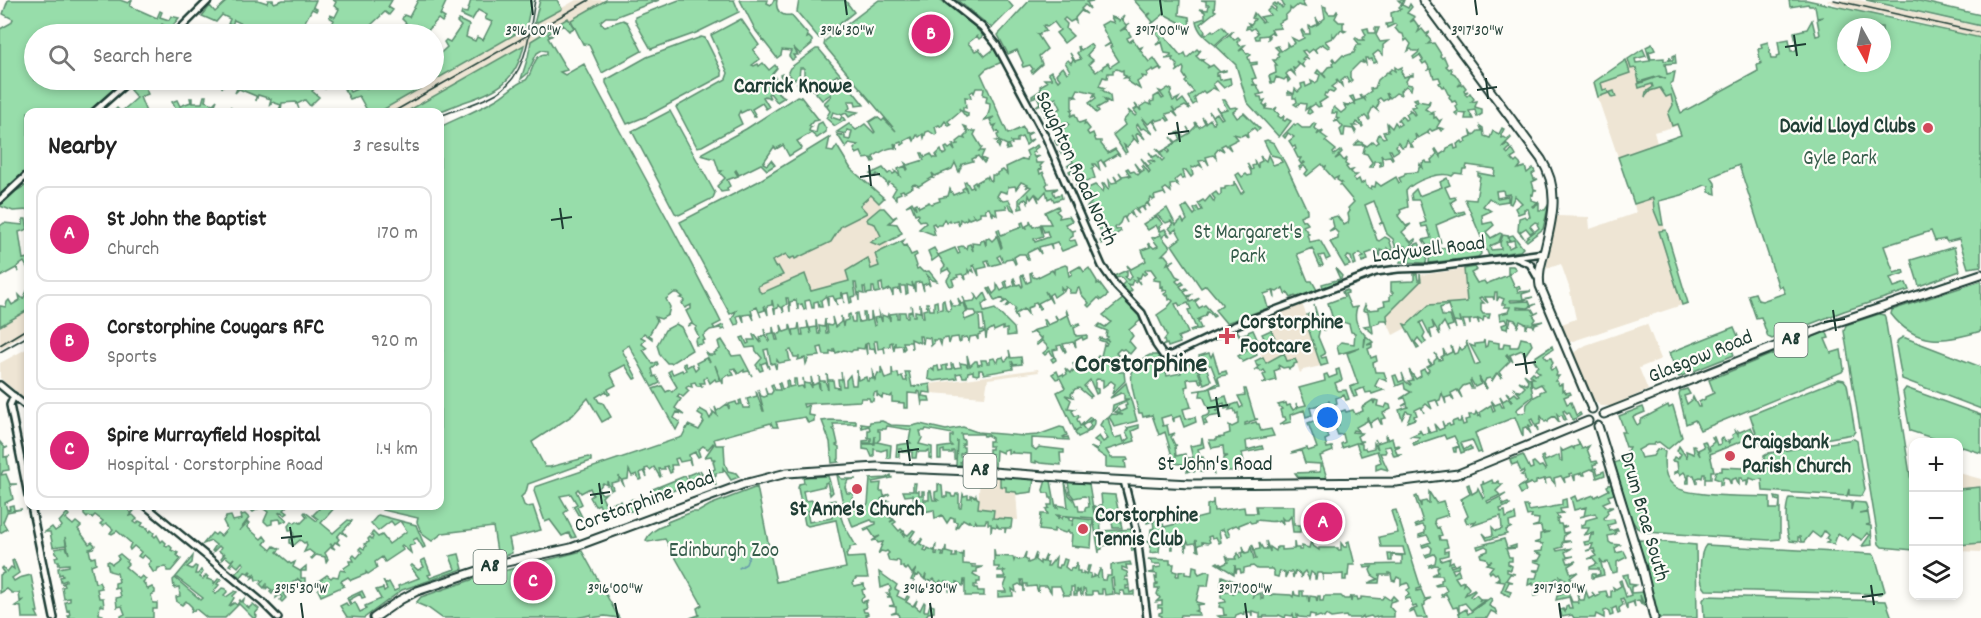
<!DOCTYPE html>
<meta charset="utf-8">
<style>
:root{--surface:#fff;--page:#f2f2f2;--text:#222;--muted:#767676;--line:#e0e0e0;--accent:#db2777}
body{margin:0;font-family:Dekko,sans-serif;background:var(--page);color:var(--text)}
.controls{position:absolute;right:18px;bottom:18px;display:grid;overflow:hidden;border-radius:12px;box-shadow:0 3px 9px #0003}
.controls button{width:54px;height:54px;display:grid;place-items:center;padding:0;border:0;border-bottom:2px solid var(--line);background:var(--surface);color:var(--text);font:30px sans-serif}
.compass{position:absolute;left:1837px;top:18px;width:54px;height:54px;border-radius:50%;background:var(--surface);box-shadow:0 3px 9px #0003;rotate:172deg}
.you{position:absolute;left:1328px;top:418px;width:21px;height:21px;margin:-15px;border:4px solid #fff;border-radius:50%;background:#1a73e8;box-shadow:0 0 0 9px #1a73e833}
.badge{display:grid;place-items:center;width:39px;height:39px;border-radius:50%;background:var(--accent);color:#fff;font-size:20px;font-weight:700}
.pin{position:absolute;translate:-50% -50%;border:3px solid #fff;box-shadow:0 2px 6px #0006}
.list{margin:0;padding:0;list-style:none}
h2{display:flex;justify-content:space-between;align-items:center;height:78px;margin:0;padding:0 24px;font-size:26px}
h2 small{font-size:20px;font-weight:400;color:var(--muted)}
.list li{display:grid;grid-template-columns:39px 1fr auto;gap:18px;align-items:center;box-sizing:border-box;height:96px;margin:0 12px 12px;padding:0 12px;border:2px solid var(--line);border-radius:12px}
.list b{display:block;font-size:22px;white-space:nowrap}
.list p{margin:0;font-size:20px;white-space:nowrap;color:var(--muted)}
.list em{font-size:20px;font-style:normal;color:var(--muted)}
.icon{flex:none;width:33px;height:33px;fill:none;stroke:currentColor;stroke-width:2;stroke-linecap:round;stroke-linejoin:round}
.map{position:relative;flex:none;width:1981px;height:618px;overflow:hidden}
.search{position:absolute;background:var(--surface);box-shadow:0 3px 9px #0003;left:24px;top:24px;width:420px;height:66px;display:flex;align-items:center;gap:15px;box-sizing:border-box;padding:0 21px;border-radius:33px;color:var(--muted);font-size:22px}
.panel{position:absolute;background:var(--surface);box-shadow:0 3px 9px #0003;left:24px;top:108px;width:420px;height:402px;border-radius:12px}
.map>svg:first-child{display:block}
</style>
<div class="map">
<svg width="1981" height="618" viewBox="0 0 1981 618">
<rect width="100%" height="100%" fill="#fdfcf7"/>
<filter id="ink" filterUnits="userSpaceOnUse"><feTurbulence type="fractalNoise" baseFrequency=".0167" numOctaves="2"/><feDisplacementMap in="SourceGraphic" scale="12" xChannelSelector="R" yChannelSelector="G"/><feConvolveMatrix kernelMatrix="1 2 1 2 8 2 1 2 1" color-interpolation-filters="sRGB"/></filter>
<g filter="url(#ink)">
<g fill="#eee5d4">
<polygon points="576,0 606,0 406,112 379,112"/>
<polygon points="1827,0 1859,0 1981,27 1981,38 1904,19 1842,7"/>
<polygon points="1628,59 1632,69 1662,60 1681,113 1681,135 1677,126 1654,132 1657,143 1618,157 1593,84 1595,80"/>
<polygon points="847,171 882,206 873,213 890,247 875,254 882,273 810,291 805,274 788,282 785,289 751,298 726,242"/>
<polygon points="1655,197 1688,303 1567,343 1559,325 1576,319 1569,287 1561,264 1546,269 1557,216 1589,217 1590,229 1636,213 1634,204"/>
<polygon points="1464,269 1467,302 1430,307 1406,328 1393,335 1387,321 1386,315 1421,281 1421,275"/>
<polygon points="1302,304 1310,324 1307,326 1321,366 1303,370 1300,373 1295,359 1287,361 1284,354 1266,363 1260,353 1277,344 1266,317"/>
<polygon points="28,310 28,331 0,350 0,326"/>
<polygon points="1647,324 1661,359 1639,368 1648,390 1611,406 1600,406 1589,394 1580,369 1573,358 1573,353 1586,345"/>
<polygon points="28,348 28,402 0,378 0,363"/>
<polygon points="1038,369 1039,372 988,379 985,397 931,393 930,384"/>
<polygon points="1959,473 1981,479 1981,552 1959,551"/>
<polygon points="980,476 1015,478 1018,520 993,518 978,508"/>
</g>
<g fill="#97ddaa" stroke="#5b8d6f" stroke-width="1.5" fill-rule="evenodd">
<polygon points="8,0 120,0 128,3 132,0 130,6 157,18 160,11 162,12 160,17 169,20 171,16 179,18 170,29 162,24 155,34 34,34 34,80 124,80 90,112 28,112 28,169 0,195 0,29 11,23 13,19 3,14"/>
<polygon points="228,0 258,0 267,3 268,0 273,0 274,3 283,0 316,0 313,7 317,9 316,11 312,9 298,34 270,34 245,24 242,30 241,29 242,24 234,20 232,25 228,24 230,19 222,15 216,22 202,16 210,6 215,12"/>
<polygon points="333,0 392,0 388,7 393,10 389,15 385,12 371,25 374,29 369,32 366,28 355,34 326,34 329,31 334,20 329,17 330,15 335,17 339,9 334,6 336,2"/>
<polygon points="418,0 447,0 440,15 445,18 442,22 438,19 425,34 394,34 406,23 402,19 404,15 409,17"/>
<polygon points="471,0 532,0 526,28 379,112 368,112 359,96 350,99 344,89 348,87 350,92 359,88 357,83 362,81 366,88 376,87 375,81 377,81 380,86 400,80 434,80 434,59 447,47 444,42 446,40 450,42 461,26 457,22 459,20 469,25 466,37 475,41 477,37 483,40 492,22 485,19 487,15 478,10 472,20 461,15 462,12 467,13"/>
<polygon points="540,0 557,0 562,9 534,24"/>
<polygon points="606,0 659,0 615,17 606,17 601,21 601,24 605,26 623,20 627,22 642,51 602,73 589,45 583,44 571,20"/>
<polygon points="679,0 734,0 739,12 696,33 651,49 635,21 635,17"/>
<path d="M740 0H768L767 3 771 5 774 0H777C775 10 781 17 791 15L808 35 807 38 809 37 812 40V44L800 54 793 47 798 55H793L795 58 792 60 789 56 791 51 782 50 781 55 777 58 756 31Z"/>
<polygon points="799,0 845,0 854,12 822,38 819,38 797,12"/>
<path d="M879 0H941L974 26 983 36 979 39 977 36 968 43 975 51 979 49 985 56 994 49 1002 62 986 69 981 74 1008 134 1023 127 1025 134 1032 132 1027 135 1028 141 1033 139 1026 145 1022 137 1017 139V142H1011L1012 144 1008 145 1010 149 1006 150 1007 145 1001 142 999 148 997 144 1000 142 996 141 999 140 997 135 999 134 998 131 996 132 994 128 996 125 993 126 990 120 994 117 985 120C989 115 990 110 990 103L986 102 987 96 983 95 984 88H976L974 93 973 91 970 93 971 98 965 97 966 108 963 107V111L968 113V116L966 117 959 108 960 111 948 121 951 125 949 126 945 121 941 127 939 125 935 127 937 134 935 135 929 131 926 132 924 138 923 134 919 137 917 135 914 141 912 137 904 141 905 143 902 145 901 142 896 144 898 150 894 143 895 148C890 146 877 154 873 157L875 161 873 162 871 158 864 159 861 152 856 154 854 149 858 145 849 143 846 148 837 134 845 136V139L850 140 852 131 847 130 846 134 837 132 849 124 856 130 865 124 874 133 875 132 869 122 877 117 882 121 884 119 896 131 824 45 825 41Z"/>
<polygon points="957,0 1007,0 1013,7 992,28"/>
<polygon points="1030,0 1092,0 1093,1 1087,2 1090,9 1085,5 1081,9 1087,14 1081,11 1075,18 1076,22 1074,20 1070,22 1065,18 1063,20 1067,24 1066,29 1073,36 1064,43 1056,33 1060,30 1054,22 1047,27 1045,25 1043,26 1046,31 1040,33 1040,35 1037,34 1047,49 1039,56 1042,64 1032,73 1031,71 1033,69 1030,65 1023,67 1022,65 1023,63 1017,50 1008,54 998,35"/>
<polygon points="1134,0 1180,0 1179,15 1189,17 1190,28 1164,14 1148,27 1153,22 1148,16 1151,13 1147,15"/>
<path d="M1201 0H1215L1214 10 1216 11 1200 24 1205 31 1204 33 1206 35 1212 30 1214 32 1222 26 1228 33 1215 45C1206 38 1198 32 1196 21L1205 18V12L1200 9 1208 10 1209 5H1206V1Z"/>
<polygon points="1281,0 1304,0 1302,2 1305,7 1298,5 1292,10 1290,8 1290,11 1285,16 1285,19 1278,23 1281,28 1271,29 1274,35 1271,32 1268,34 1270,37 1268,39 1268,35 1259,36 1259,39 1256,39 1255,36 1258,33 1254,28 1251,30 1249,28 1246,29 1247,26 1250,26 1248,23 1251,24 1255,19 1252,18 1254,13 1262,22 1264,21 1260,17 1270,15 1267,11 1271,7 1275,11 1276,8 1272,5 1275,3 1276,5 1278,3 1282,8 1284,6"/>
<polygon points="1398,0 1404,0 1402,5 1408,8 1410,4 1412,7 1407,13 1415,17 1410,22 1414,20 1419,27 1421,25 1418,32 1422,29 1426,34 1430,32 1427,36 1431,41 1428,44 1434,43 1441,54 1440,56 1442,58 1444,57 1447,64 1446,66 1449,69 1451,68 1452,70 1451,72 1455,74 1461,83 1458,86 1463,84 1466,88 1464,90 1465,92 1468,91 1465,94 1467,96 1470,93 1474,99 1471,102 1477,101 1475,107 1482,109 1482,114 1477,117 1475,110 1469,111 1473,119 1465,119 1466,114 1459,113 1458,116 1455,113 1458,111 1456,107 1458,105 1455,101 1452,102 1449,97 1450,95 1448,94 1444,86 1442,87 1439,83 1441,82 1439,77 1434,78 1431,69 1428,70 1429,67 1426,62 1423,64 1421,61 1423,60 1420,55 1414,59 1413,57 1419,52 1419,51 1413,51 1411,49 1408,51 1411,44 1407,39 1405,41 1403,34 1399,33 1395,28 1397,26 1395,24 1387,28 1386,24 1392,23 1391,13 1401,9 1399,7 1402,4"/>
<path d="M1789 0H1807L1981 38V266L1968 268 1959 239 1947 242 1945 239 1935 241 1931 231 1884 246 1894 273 1904 270 1905 273 1890 278 1894 287 1906 283 1909 290 1844 311 1772 339 1768 337 1761 317 1756 318 1748 295 1755 293 1758 300 1762 301 1785 293 1782 286 1779 288 1739 165 1711 177 1715 183 1716 194 1709 192V186L1705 185 1682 195 1659 201 1663 225H1660L1654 210 1653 198 1634 204 1618 157 1681 135 1677 124 1672 126 1668 114 1673 105 1671 95 1666 97 1660 88 1650 91 1645 97 1646 92 1653 87 1652 84 1639 88 1638 84 1657 77 1666 79 1659 76 1639 82 1636 68 1631 69 1628 59 1643 49 1646 56 1635 59 1636 63 1650 61 1646 47 1652 44 1655 50 1649 52 1651 59 1664 58V61L1669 60 1670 57V60H1673V56L1675 55 1676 63 1665 64 1667 74 1675 72 1673 82 1670 84 1681 113 1758 71 1757 65 1761 64 1758 49 1762 48 1761 44 1768 42 1771 59H1776L1777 56 1780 55 1778 41 1789 39 1791 51H1795L1797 48 1794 32 1807 29 1812 20 1816 36 1820 35 1817 19 1823 17 1817 18 1815 6H1809L1808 4 1790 7ZM1846 27H1882V63H1846Z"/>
<polygon points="1866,0 1915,0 1981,15 1981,26"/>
<polygon points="1323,6 1326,7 1326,10 1329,14 1335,14 1337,11 1338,12 1335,18 1339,22 1345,22 1343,23 1343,30 1346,31 1344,32 1341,30 1339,33 1338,32 1334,37 1332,34 1332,38 1325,41 1330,47 1328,48 1322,44 1315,49 1317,54 1313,49 1308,53 1305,50 1302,51 1309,60 1304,57 1302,59 1304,61 1302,65 1304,68 1296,61 1299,65 1295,69 1293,68 1295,75 1290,70 1286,74 1290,80 1288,82 1287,77 1284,80 1276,77 1274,83 1271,83 1269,76 1276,73 1275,65 1277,65 1273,60 1276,60 1279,56 1277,54 1279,51 1275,47 1278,46 1281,51 1287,47 1287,43 1289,46 1295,43 1292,38 1298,41 1304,38 1301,31 1302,30 1305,34 1310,34 1309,26 1312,27 1318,24 1316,18 1319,23 1325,18"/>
<polygon points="1124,16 1122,20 1126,25 1130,23 1120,31 1126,28 1131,36 1127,38 1129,42 1133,39 1139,48 1142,47 1140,50 1149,62 1154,58 1162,70 1161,71 1159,68 1154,71 1153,69 1147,73 1148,75 1146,77 1142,76 1143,78 1137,82 1140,89 1127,81 1129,77 1124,78 1126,76 1123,75 1123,70 1121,71 1117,69 1113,70 1113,73 1108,73 1107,78 1103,77 1099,86 1105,88 1102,90 1110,95 1111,103 1104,99 1106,103 1097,108 1099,111 1096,113 1089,103 1096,98 1095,96 1092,98 1095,93 1078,89 1075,95 1077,97 1074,97 1074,95 1072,95 1072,107 1073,109 1071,110 1072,113 1071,116 1075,114 1079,123 1085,121 1084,125 1086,124 1090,129 1087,132 1089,135 1093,133 1096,141 1101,141 1101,144 1108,153 1115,149 1120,156 1117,154 1104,162 1106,167 1101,160 1098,162 1100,171 1095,164 1093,164 1094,167 1092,169 1095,178 1076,186 1076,185 1082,182 1078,178 1073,179 1080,175 1078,171 1070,173 1069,171 1073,169 1072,166 1075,163 1067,166 1073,162 1070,155 1065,153 1062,154 1060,152 1065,150 1062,143 1057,145 1055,141 1062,138 1061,131 1069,124 1067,122 1057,129 1057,124 1054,125 1050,114 1044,116 1050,112 1049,111 1044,112 1043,109 1052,105 1054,111 1061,108 1056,98 1036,106 1040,103 1037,96 1032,98 1032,96 1041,90 1040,86 1047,82 1044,79 1052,79 1048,73 1051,71 1058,81 1060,79 1056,74 1061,68 1063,67 1067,73 1070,71 1065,62 1068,60 1071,63 1073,59 1070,53 1075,61 1081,59 1077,53 1079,51 1078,46 1081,50 1090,44 1093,48 1087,55 1093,60 1089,64 1096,72 1102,68 1103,69 1103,66 1108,63 1110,67 1119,61 1110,47 1112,46 1110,44 1104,47 1110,43 1101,25 1108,21 1114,23 1111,17 1118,19 1119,21"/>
<path d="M568 18 574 28 569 31 563 25 548 34 549 36 553 35 548 38 567 70 560 72 565 75 584 64C629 150 678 235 721 322L713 326 715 329 723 325 725 329 722 330 720 328 710 330 703 336 705 340 702 341 703 344 696 345 695 340 699 337 695 329 697 327 692 324 688 326 692 323 686 311 691 309V305L685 308 682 303 684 301 683 299 680 298 683 297 678 293H674L666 299 670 307 668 315 661 319 655 317 657 321 649 335 652 337V339L644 333 641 337 645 339 642 344 647 348 643 350 653 364 657 362 658 364 652 369 654 377 656 376 660 383 652 387 629 345 622 350 637 378 634 379 625 365 610 373 616 385 608 389 610 394 608 395 606 391 596 397 599 402 603 403 611 417 602 422 588 398 573 415 532 442 545 467H550L588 457 591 458V461L528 484 526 492 521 497 524 505 527 507 533 506 541 530 509 538 512 553 498 558 493 527 443 533 432 541 422 534 417 522 418 518 383 510 384 506H440V127C458 118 477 111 495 100 506 94 514 84 526 80 534 71 533 53 547 54V51L542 50 537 53 527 74 521 79 528 57 531 41Z"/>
<polygon points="741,19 759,45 753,50 760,59 752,65 754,66 758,64 759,66 763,63 769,70 775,65 777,68 772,74 778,81 782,78 780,75 782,74 789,82 785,85 779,84 778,93 785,97 777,102 770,93 768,94 770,98 765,96 763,97 769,107 766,109 762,103 752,109 756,116 754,117 749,109 741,113 740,111 738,115 742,124 702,146 697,147 676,107 726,79 728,73 711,35"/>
<polygon points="1156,26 1181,56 1185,53 1187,58 1197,49 1199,51 1201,50 1196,56 1200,60 1204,59 1202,61 1209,66 1207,68 1213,65 1220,72 1226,70 1226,71 1216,73 1216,76 1219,75 1220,80 1230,78 1231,84 1224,88 1217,81 1213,84 1217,90 1213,88 1205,93 1203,91 1194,98 1196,103 1193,105 1188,97 1194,92 1185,82 1187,80 1183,74 1184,69 1183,67 1176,72 1178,70 1177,67 1178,66 1172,60 1173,58 1165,59 1171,55 1171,54 1165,53 1162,42 1156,45 1161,38 1156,33 1158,31 1155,32 1153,27"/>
<polygon points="1368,28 1369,33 1375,33 1375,28 1379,28 1376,35 1380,42 1388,41 1383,45 1383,55 1378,51 1373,55 1377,62 1373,63 1372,59 1368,60 1367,58 1365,58 1366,64 1362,60 1363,63 1360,62 1350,72 1350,78 1352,80 1349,83 1346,77 1341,81 1342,86 1336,79 1337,83 1332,87 1335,91 1333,93 1328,91 1327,94 1325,93 1324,96 1327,98 1319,103 1321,106 1318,107 1315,104 1309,108 1312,112 1309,114 1307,113 1309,107 1305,110 1306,104 1299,103 1297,106 1294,104 1297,102 1296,98 1293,98 1293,94 1288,94 1288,91 1294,94 1295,89 1298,92 1302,88 1301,84 1305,83 1306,87 1312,84 1311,81 1315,83 1318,81 1320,75 1316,73 1318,70 1326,78 1323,73 1328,67 1333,66 1332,64 1334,62 1332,59 1333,58 1336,62 1343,55 1345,56 1354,53 1357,45 1360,45 1355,39 1356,37 1359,40 1364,40 1363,38 1366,35 1363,29"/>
<polygon points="1233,31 1230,35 1234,40 1238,37 1240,39 1237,42 1240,46 1245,45 1239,51 1243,49 1247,54 1249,53 1251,55 1248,57 1250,63 1257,62 1257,64 1251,65 1256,78 1252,79 1255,84 1252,85 1257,85 1261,94 1265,93 1257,95 1258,97 1261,97 1262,101 1265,100 1263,104 1265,106 1268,104 1265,109 1273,110 1277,107 1275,111 1279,114 1278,116 1281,118 1284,116 1283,120 1285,121 1287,119 1291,121 1279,137 1247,102 1236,65 1216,46"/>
<polygon points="701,37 705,38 722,72 722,76 647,116 627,124 606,83 606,80 647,57"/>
<path d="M524 45C516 81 498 91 464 102 455 105 447 109 438 112 429 115 416 113 406 112Z"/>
<polygon points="816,49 819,49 845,80 843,82 837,75 833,78 839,86 834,92 846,82 864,105 856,106 855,101 848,101 850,108 847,110 858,112 849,117 846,113 842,115 833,112 831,117 840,120 842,116 845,120 835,126 826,118 830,111 827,107 828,104 826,105 824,103 831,96 831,94 822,100 816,93 817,92 812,89 814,87 812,84 810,86 806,81 800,87 797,83 804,80 804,68 800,68 799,77 793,80 788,72 790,68"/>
<polygon points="1626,60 1630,73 1601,83 1603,90 1607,89 1608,93 1614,91 1616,97 1612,98 1609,93 1598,97 1594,82"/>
<polygon points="1395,67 1398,69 1402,67 1401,72 1404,77 1413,74 1413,76 1409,76 1406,81 1407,84 1412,85 1411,90 1406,86 1400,91 1401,95 1396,93 1390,98 1386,93 1388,98 1383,101 1380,98 1377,100 1379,103 1376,109 1379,112 1373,107 1369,115 1370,119 1369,120 1365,116 1360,120 1363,126 1362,127 1357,122 1355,124 1357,126 1352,126 1356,131 1355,133 1353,129 1345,128 1344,136 1342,136 1340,130 1343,127 1338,121 1334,122 1339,119 1336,118 1337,113 1332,113 1333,108 1334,107 1341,113 1346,109 1344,105 1347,106 1354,103 1356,105 1350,97 1353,96 1355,101 1362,99 1360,95 1365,100 1364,96 1371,91 1370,89 1375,88 1378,80 1387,72 1390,73 1389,71 1392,69 1395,71"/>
<polygon points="142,80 148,94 140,97 146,112 113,112 117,108 121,112 137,98 130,90"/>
<polygon points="214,80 312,80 318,82 319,80 329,80 325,89 322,87 324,85 322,83 312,91 319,97 310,106 305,100 297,104 299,109 296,102 282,103 281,111 279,110 281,105 272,102 269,106 271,99 258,95 256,101 256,96 239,89 235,93 238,86 225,81 222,88 222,83"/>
<polygon points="1168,88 1172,90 1170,94 1173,101 1179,98 1177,101 1178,103 1183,99 1190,109 1185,106 1175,111 1172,107 1178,117 1173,112 1166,114 1170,120 1168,121 1166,118 1157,121 1155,119 1154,120 1159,130 1153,121 1148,124 1143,118 1142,119 1153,134 1144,128 1141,129 1138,124 1136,126 1145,139 1138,133 1136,135 1139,144 1131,135 1134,139 1127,147 1124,145 1127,152 1125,153 1113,135 1125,125 1123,121 1130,113 1128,110 1135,116 1137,114 1134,110 1137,108 1135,104 1141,111 1140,107 1146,103 1151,105 1150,102 1154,101 1154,97 1159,94 1162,99 1164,98 1159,91 1162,92"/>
<polygon points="204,96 206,96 205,101 213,104 217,100 214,107 228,112 231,106 230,111 234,112 182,112 180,108 176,109 172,102 177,100 180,106 191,102 190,98 192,98 192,103 202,103"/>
<polygon points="797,96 801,97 819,120 813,121 809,126 812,127 810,128 809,131 816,133 818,124 822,122 826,129 826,132 817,138 811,133 797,141 802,148 789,156 783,145 776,149 774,147 763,163 767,165 771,160 775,165 767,170 761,164 739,175 736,170 735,171 738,176 727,180 730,186 727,188 728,191 721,192 717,186 725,178 720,173 722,171 719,171 715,159 701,155 702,153 746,129"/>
<polygon points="1417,98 1418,101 1428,103 1430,100 1429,105 1425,109 1430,112 1433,111 1434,112 1431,114 1434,114 1434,118 1436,117 1439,121 1441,120 1437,127 1444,129 1441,131 1439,128 1432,131 1430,129 1428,131 1429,134 1427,133 1418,138 1415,134 1416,139 1411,143 1413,147 1411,147 1407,140 1405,146 1402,147 1398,142 1396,146 1399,150 1393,154 1391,150 1389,150 1393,158 1392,159 1390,156 1383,157 1381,154 1383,165 1380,166 1380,161 1374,161 1373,167 1369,167 1372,162 1367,154 1363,153 1365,145 1355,145 1359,141 1367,146 1373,141 1376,144 1379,142 1377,139 1379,134 1383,138 1386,137 1383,132 1388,131 1387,123 1392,128 1395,122 1398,126 1401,124 1398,120 1402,116 1405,120 1408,118 1406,114 1410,112 1409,109 1414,115 1415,114 1411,107 1416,106 1414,104 1417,102 1414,99"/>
<polygon points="1222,100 1225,100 1230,108 1236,107 1238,108 1233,112 1237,118 1244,113 1260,129 1257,131 1254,128 1247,133 1248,138 1245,134 1241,136 1234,134 1238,139 1228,144 1231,150 1225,144 1221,146 1224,151 1219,148 1215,153 1216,158 1213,155 1206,157 1209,165 1206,160 1199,161 1202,167 1199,165 1194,168 1191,167 1193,175 1191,177 1186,170 1183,171 1185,178 1182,179 1180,176 1175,180 1179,187 1176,184 1170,185 1171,192 1166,188 1163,190 1166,196 1164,193 1154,196 1155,199 1153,200 1151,198 1148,203 1150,207 1147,203 1144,207 1143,206 1145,211 1142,207 1138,209 1136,208 1139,214 1134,209 1131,211 1134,218 1130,213 1127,215 1125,218 1127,223 1124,217 1122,218 1120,223 1115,228 1116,230 1120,229 1121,231 1102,244 1100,241 1105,236 1104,234 1102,236 1101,233 1105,231 1104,228 1100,230 1098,226 1099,221 1092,206 1086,208 1091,203 1090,198 1083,200 1087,198 1087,192 1080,194 1079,192 1095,185 1103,192 1104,188 1102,184 1104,183 1108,189 1110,187 1109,180 1112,183 1117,182 1114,176 1117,180 1122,177 1119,172 1122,176 1128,175 1131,177 1126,169 1128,168 1131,172 1134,171 1138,175 1140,173 1134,163 1141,172 1144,170 1141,166 1143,165 1149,173 1150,171 1141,158 1148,166 1151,164 1148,161 1151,160 1155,163 1149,152 1153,157 1157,155 1162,161 1164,159 1156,148 1161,152 1166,149 1168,153 1170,151 1167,148 1175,143 1171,137 1176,142 1181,139 1177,133 1179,132 1183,137 1190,133 1187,127 1190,132 1196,126 1195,122 1199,127 1205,123 1202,117 1206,122 1210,119 1213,124 1215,122 1209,111 1212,116 1217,113 1221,119 1223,118 1216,107 1220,111 1227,109"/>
<polygon points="670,111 715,193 713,198 679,215 675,213 632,131"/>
<path d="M1314 123 1316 124 1314 128 1319 131 1317 135 1322 131 1323 132 1321 134 1328 139 1325 141 1336 150 1333 153 1334 155 1341 150 1342 152 1335 159 1340 156 1344 161 1347 158 1345 164 1348 166 1346 167 1349 171 1353 170 1351 172 1354 175H1357L1353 178 1356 181 1359 179 1361 184 1365 181 1366 186 1371 189 1372 186 1375 187 1376 182 1381 186 1396 177 1399 183 1401 182 1399 178 1404 176 1405 173 1418 172 1420 164 1423 169 1422 163 1426 161 1427 163H1432L1431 160 1437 154 1435 150 1436 149 1441 157V154L1446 151 1447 148 1454 145 1455 149 1458 148 1457 144 1462 141 1463 143 1466 142 1465 139 1472 136 1471 132 1474 135 1478 131H1482L1480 126 1483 128 1484 136 1490 138 1493 131 1499 134 1502 128 1504 129 1501 135 1502 138 1504 137 1507 139 1510 137 1511 138 1502 147 1507 144 1510 148 1506 152 1508 154 1512 149 1516 156 1511 159 1515 163 1517 161 1521 165 1518 169 1525 167 1527 173 1533 168 1535 172 1532 174 1534 179H1538L1532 182 1534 189 1537 190H1534L1533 195 1531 194V200L1538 202 1532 206 1533 207 1539 203V210H1545L1549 204 1543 229 1527 241 1525 239 1539 228 1537 224 1538 223 1535 222 1530 226 1534 231 1530 233 1526 228 1520 232 1524 238 1518 231 1519 218 1525 216 1527 218 1530 217 1528 209H1524V212L1518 214 1515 208 1522 203 1515 196 1511 204 1509 203 1510 194 1504 195 1503 190 1496 191 1497 198 1508 196V201L1496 203 1489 198 1483 206 1491 211 1482 215 1483 224 1492 222 1494 225 1486 232 1491 238 1500 233 1502 234 1499 242 1490 246 1491 250 1501 249 1500 243 1503 235 1508 236 1509 241 1506 242 1509 248 1515 245 1514 240 1510 241 1509 236 1513 235 1523 248 1520 251 1489 256 1465 199 1476 200 1480 176H1478V173L1494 176 1495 169 1467 165 1466 169H1463L1462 174 1455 173 1452 176C1440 171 1413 181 1406 191L1408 207 1400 210 1401 212 1398 216 1406 226 1411 224 1402 232 1411 242 1415 239 1416 241 1412 244V246L1419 243 1422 249 1428 250 1426 263 1400 262 1402 258 1413 257V251L1409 252 1405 246 1402 247 1404 253 1401 254 1399 252H1397L1393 239 1387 234 1383 223 1379 224 1382 222 1374 201 1365 205 1377 240 1379 241 1385 237 1389 239 1394 254 1392 250 1389 251 1387 248 1386 252 1380 250 1381 256H1380L1377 250 1366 254 1368 260 1362 262 1361 258 1364 257 1360 253 1354 257 1356 264 1353 265 1351 257 1348 256 1346 259 1350 265 1345 267 1330 242 1338 239V233L1334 229 1329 231 1334 227 1332 219 1329 218 1337 216 1344 225 1348 223 1349 219 1348 214 1350 211 1348 208 1354 202 1340 185 1342 183 1337 180 1338 177 1334 179 1325 169 1326 166 1324 167 1322 164 1307 176 1305 174 1308 170 1304 166 1300 169 1299 167 1305 163 1304 162 1301 164 1299 161 1301 158H1298L1294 150 1296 149 1295 146 1293 147 1289 141 1294 137 1288 133 1285 138 1283 136 1294 124 1295 126 1297 124 1302 128H1310Z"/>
<polygon points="964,126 967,127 967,131 976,131 974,135 982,148 979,151 984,151 981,158 986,160 984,163 978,156 972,159 973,161 962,164 959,172 955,163 952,169 935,176 932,173 934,179 933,177 919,186 915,184 912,185 913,187 904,192 903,190 900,191 901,193 896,195 896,199 892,195 896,188 889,182 887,185 886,182 877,174 875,177 870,174 883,168 888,174 891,172 893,174 895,173 895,171 900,176 898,169 905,166 907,170 908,169 905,163 908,165 924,160 921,153 923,153 925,157 931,154 934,158 937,158 936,155 941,150 943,155 947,153 945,148 947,147 949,149 952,147 955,151 953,145 958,144 957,142 962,138 965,139 964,137 968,133"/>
<polygon points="830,137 827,151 833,152 837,146 851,169 884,198 879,203 871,195 860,205 867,213 841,226 831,242 795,259 794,257 789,259 786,254 772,261 775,267 778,266 783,275 758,286 759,291 762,293 805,274 811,291 849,281 846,271 868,258 871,269 879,266 875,254 904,240 902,243 904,246 906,245 911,255 916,253 917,255 914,257 917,266 916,267 917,269 919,268 923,272 929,271 937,281 932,280 927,275 930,286 928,283 923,285 924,291 921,282 915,283 915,292 912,282 913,287 907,285 908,293 906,294 905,286 900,286 901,294 899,289 893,290 893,296 890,289 883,292 882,283 879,284 880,292 875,293 874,287 872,287 872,293 866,294 865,287 863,287 864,294 859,293 859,301 856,283 854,283 856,296 851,297 852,302 850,303 848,293 843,294 844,303 842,292 841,298 836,299 837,305 833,296 828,297 828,306 826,296 821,300 822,307 819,307 818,301 814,302 814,308 812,308 810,300 805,301 806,309 804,310 802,304 798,305 798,310 796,300 790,302 790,312 788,298 786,298 787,304 783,307 784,313 782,308 778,305 778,308 775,309 775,314 772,300 772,305 767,306 768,315 764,305 765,310 759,312 761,317 757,307 751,310 754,320 751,314 743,315 744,322 741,315 737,316 739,324 735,325 732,319 736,311 730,314 680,222 757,182"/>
<polygon points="1267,140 1274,143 1285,163 1307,210 1307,213 1300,216 1302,221 1305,220 1308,224 1303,226 1309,234 1307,235 1310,242 1319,240 1321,242 1330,258 1326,260 1324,255 1319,256 1323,265 1320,266 1312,248 1297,254 1308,281 1312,281 1317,290 1323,288 1322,284 1340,279 1335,268 1342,276 1341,279 1328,288 1298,298 1295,296 1291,298 1288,293 1285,294 1283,288 1277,292 1274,291 1275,298 1273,291 1264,294 1268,308 1226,323 1215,310 1222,305 1222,304 1206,285 1201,288 1172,245 1181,238 1176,229 1172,232 1169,228 1173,225 1171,221 1166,223 1157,215 1167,208 1176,225 1182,219 1184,223 1187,220 1182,209 1187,205 1194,215 1196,213 1194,209 1197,207 1199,211 1202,210 1198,203 1203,200 1205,202 1210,196 1214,202 1215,199 1212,195 1216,192 1219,196 1221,194 1221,189 1225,189 1225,187 1234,185 1234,181 1241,194 1244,191 1236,175 1239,173 1242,177 1246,174 1248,176 1251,175 1251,172 1247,163 1251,170 1253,169 1252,166 1255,165 1254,160 1258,168 1258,163 1262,161 1260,156 1266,161 1268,155 1273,165 1282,162 1279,157 1271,155 1264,141"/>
<polygon points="1037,145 1038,147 1034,150 1035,152 1032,153 1034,157 1040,156 1035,158 1036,163 1043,163 1040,166 1042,169 1039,170 1040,174 1043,172 1048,183 1046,185 1048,189 1058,188 1053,191 1055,196 1061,194 1062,198 1054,201 1052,197 1048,199 1046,191 1040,198 1037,195 1039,202 1035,194 1031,199 1029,195 1028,203 1026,199 1023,200 1021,202 1023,208 1019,209 1019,199 1031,187 1029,186 1026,188 1028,185 1021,182 1016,189 1015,186 1008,187 1007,193 1000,191 997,196 1003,201 1009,200 1015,211 1011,209 1009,205 1006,206 1007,208 996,209 997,215 993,212 993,216 989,208 985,209 986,212 980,212 980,215 976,217 973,215 974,217 969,219 967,217 967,219 963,221 960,219 959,226 957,220 950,222 949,220 947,223 944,219 941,225 936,225 936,227 934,223 932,224 935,235 919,229 926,223 924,220 920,221 917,217 919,215 918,213 915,214 911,204 906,206 912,202 916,209 915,204 917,203 919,207 929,202 931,204 940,201 939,198 948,196 950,189 953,195 963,191 962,189 965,187 967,192 964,182 966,181 970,188 973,187 972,184 975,182 976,185 977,182 986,177 987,179 988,176 990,180 992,181 992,175 997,175 997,173 1003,170 1007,174 1006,167 1023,159 1027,160 1028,156 1026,151"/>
<polygon points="1447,178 1450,185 1445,187 1450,198 1455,197 1456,199 1451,202 1456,213 1464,211 1465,213 1436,225 1441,243 1438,239 1436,240 1437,244 1427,246 1423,240 1431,238 1427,226 1422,227 1421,224 1426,222 1419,200 1412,200 1411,194 1416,189 1419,196 1442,187 1440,182"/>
<polygon points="28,184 28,210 13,211 0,206 16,191"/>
<polygon points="1058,206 1059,209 1056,211 1060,215 1059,218 1069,216 1072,221 1065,224 1071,231 1076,230 1073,231 1073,236 1069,239 1070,241 1075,240 1077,245 1062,251 1057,242 1051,244 1052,250 1050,244 1039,247 1041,254 1037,248 1027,253 1029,259 1027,259 1025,254 1019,254 1014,257 1016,263 1015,264 1012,258 1006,259 1003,262 1000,255 997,257 1001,263 990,266 988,260 985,261 987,267 978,269 979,276 974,265 972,266 974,272 971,270 970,273 968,270 968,274 965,275 966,280 962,274 957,275 958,277 952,279 954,285 950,286 947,280 951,273 948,269 942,272 942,269 945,266 939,256 932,261 928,251 934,248 938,255 955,248 958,254 960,253 958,247 962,246 966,249 967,245 970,244 973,251 972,243 980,244 981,241 984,240 986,246 986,239 989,238 992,241 997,236 1001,248 1002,247 997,230 999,229 1001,235 1022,227 1021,223 1023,222 1025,228 1027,228 1026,226 1030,224 1030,220 1033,227 1040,225 1043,236 1034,239 1035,242 1049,237 1047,231 1044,232 1041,224 1051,224 1045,212"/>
<polygon points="880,208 884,208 893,218 897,216 889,223 897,224 902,233 898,235 899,236 880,246 870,242 881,236 875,224 868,222 867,219"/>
<polygon points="1156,216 1163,224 1159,227 1161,231 1165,229 1170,236 1166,234 1162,237 1170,247 1162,255 1165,255 1169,260 1167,264 1175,260 1169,264 1176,276 1180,278 1176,281 1179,284 1182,282 1184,284 1180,286 1183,290 1186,288 1188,290 1184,292 1187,296 1191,295 1188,298 1190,302 1200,298 1195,302 1199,308 1205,305 1215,316 1213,317 1210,313 1207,312 1205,316 1196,320 1200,320 1198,322 1201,328 1191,332 1190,330 1196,328 1188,310 1191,309 1188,303 1180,306 1178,303 1175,304 1188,333 1178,337 1180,343 1168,347 1167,344 1162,346 1165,344 1164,340 1167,336 1157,315 1167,308 1173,301 1171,299 1169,300 1168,295 1166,296 1164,294 1167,292 1166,290 1163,291 1163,286 1160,287 1160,281 1153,280 1156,276 1151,269 1147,269 1145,271 1147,273 1144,275 1142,273 1140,278 1137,277 1140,284 1137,280 1135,282 1133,280 1131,285 1127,284 1132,290 1129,293 1121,286 1125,282 1121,277 1116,278 1114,276 1127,270 1127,276 1125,277 1128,280 1132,277 1127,265 1131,269 1146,261 1142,250 1150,247 1148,243 1154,248 1158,246 1152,238 1161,235 1156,225 1148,230 1143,224"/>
<polygon points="23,219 26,219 28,229 19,232 23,259 28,258 28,269 24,262 17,267 19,272 16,268 0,277 0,226 4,223 23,225"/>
<polygon points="1666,230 1688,303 1682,305 1659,231"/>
<path d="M1471 243C1478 243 1481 248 1481 254L1478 257 1429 263 1430 250Z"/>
<polygon points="1954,247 1960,271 1919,286 1911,260"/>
<polygon points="1065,265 1067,266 1069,276 1072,274 1071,271 1080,266 1084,272 1089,268 1097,281 1097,284 1099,283 1108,295 1101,300 1098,298 1089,307 1087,305 1089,303 1081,294 1079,288 1078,288 1076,293 1069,293 1070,290 1066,287 1064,291 1061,287 1061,292 1054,297 1052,293 1049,295 1052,303 1045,291 1048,298 1038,303 1041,308 1039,309 1036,302 1033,303 1033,306 1027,308 1028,314 1024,309 1015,314 1017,320 1014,314 1015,308 1010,304 1005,308 1009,303 1006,301 1001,304 1004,301 1003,298 995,301 988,289 990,288 993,294 997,290 997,284 1001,291 1006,288 1004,282 1006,281 1008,288 1015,285 1013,279 1014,278 1017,285 1020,284 1022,287 1023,286 1021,276 1023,275 1027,283 1031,281 1030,273 1031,272 1033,277 1036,278 1052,270 1054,273 1054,269"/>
<polygon points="1508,266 1513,266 1516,269 1509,274 1515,287 1519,286 1520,289 1517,289 1518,292 1531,291 1522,294 1523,299 1533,297 1524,300 1510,300 1511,302 1529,301 1531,306 1536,304 1528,308 1517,307 1517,309 1532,309 1535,314 1539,312 1533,315 1536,319 1533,323 1543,321 1535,324 1534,327 1533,325 1528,324 1526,329 1526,324 1520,321 1517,328 1518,324 1515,320 1511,319 1509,326 1511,319 1509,318 1507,329 1503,328 1502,325 1507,323 1505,319 1500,320 1499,314 1508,312 1510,307 1504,307 1506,304 1502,304 1504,299 1499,297 1497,301 1497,292 1495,292 1494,300 1493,297 1485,297 1488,303 1481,297 1479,298 1484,303 1481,303 1481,311 1483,314 1490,314 1489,318 1484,317 1483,321 1478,319 1479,324 1477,319 1470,320 1470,325 1469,320 1463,320 1465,327 1463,327 1460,317 1459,317 1460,322 1454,321 1456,329 1448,305 1440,308 1442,316 1450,316 1453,325 1447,327 1449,332 1444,322 1439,329 1440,335 1432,321 1434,328 1430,330 1432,339 1423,321 1420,323 1425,333 1423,337 1426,342 1423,344 1418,338 1415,342 1419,347 1417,348 1404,324 1407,325 1429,305 1467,302 1464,269 1475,267 1477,270 1471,273 1477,283 1484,281 1486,284 1508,275"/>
<polygon points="1414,274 1417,274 1418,280 1420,280 1420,274 1421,281 1387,315 1388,324 1386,320 1380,320 1379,323 1372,325 1373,333 1364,326 1370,325 1368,312 1363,310 1365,305 1368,310 1379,309 1379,307 1385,305 1384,301 1390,300 1390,295 1393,294 1393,292 1391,292 1391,282 1414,281"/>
<path d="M1981 281V331C1946 342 1916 347 1891 314L1892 310Z"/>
<polygon points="28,289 28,310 0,326 0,306 6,307 7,302 9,300 12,305 20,300 19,295 23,299"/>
<path d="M1347 290 1348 293 1345 294 1351 308 1357 307C1353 319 1357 326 1365 335L1364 347 1366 336 1373 342 1367 345 1372 344V347L1368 349 1371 358 1376 356 1377 361 1373 363 1375 372H1384L1387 381 1379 378 1375 386 1384 390 1372 394 1371 392 1366 393 1364 388 1355 391 1357 396 1354 397 1350 387 1358 384 1347 353 1360 348 1339 354 1337 346 1341 342 1354 344 1355 333 1351 332 1349 324C1344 322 1333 321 1327 322L1324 330 1320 327 1318 337 1325 354 1321 356 1322 358 1326 357 1328 364 1321 366 1307 325 1310 324 1307 315 1309 314 1312 323 1315 322 1313 313 1316 312 1314 305 1319 321 1332 316 1328 303 1344 297 1342 292Z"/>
<polygon points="974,292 979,300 985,293 988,300 982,305 984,312 995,309 1014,328 1015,335 1007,336 1007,329 1003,330 1003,327 994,331 993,328 987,332 986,339 983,315 979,315 980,330 983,330 984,332 978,335 978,340 976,336 970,337 969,342 967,337 961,338 961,341 959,342 958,337 951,338 949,344 948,338 942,339 941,345 939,340 933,340 934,343 931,346 930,338 924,337 923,344 921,336 919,336 920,343 911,339 912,349 911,342 903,342 905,348 903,350 902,345 895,346 895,342 894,351 892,342 890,343 890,346 884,347 885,353 884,348 878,349 877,341 874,341 876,354 874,348 869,349 868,343 866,344 867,355 865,344 864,349 857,348 857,350 853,350 851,352 844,350 836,353 834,348 834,352 830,351 830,355 824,355 822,347 818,348 820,356 809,357 806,364 805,358 798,360 799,357 794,357 791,350 788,351 790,361 779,363 777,360 776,369 774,363 771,364 768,349 764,350 769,369 766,362 761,364 763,370 760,371 756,365 762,358 756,351 755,347 746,348 741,338 744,337 747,344 749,343 748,340 755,340 753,335 755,335 761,343 760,337 765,335 764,329 768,341 770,341 768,334 773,333 773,327 776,340 778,340 776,333 780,334 782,332 781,325 784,332 790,330 790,324 794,337 793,330 798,329 799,323 801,335 803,335 802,329 808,328 807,321 811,334 810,328 816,327 816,320 818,334 820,334 819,326 824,327 825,319 826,333 828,333 827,325 831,326 833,324 832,317 835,327 841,322 841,316 843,327 844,321 848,320 848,315 850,314 852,322 855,322 855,314 857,313 859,322 864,321 863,313 865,313 866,321 871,320 871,312 874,326 876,325 874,318 879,317 878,310 882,322 882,315 887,317 888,314 890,321 890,314 897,313 897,318 899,318 899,312 905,312 906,317 908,317 908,312 912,311 911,305 913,316 915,316 915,311 920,312 920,304 922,317 924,317 923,310 927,309 926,303 928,303 930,310 934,310 934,302 937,301 938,310 942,309 942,301 944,300 946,310 949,311 951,308 949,299 953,306 960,306 958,298 961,304 964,303 967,312 963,314 965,320 977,315 975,311 968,311 963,296 965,302 974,301 976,298"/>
<path d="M1124 298 1142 319 1129 330 1133 336 1129 341 1135 348 1130 354 1124 349 1122 350 1120 349 1116 353 1118 355 1116 357 1123 363 1118 369 1119 372H1124L1125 381 1112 394 1115 384 1111 381 1103 387V380L1097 379 1095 381V388L1098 389V393L1096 394 1090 380 1084 386 1092 396 1090 397 1079 388 1075 389 1071 394 1073 397 1065 395 1071 400 1068 408 1075 409 1072 411 1075 416 1078 415 1079 417 1077 419 1080 426 1090 417 1092 419 1082 426 1086 431 1091 426 1089 423 1093 419 1094 420C1095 430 1085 434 1078 437L1075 433 1080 428 1075 431 1057 392 1065 388 1060 378 1056 379 1052 374 1057 371 1059 376 1063 374 1064 376 1067 374 1065 368 1070 373 1072 370 1073 372 1076 370 1073 364 1076 363 1081 370 1089 367 1090 364 1092 365 1098 356H1101L1104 344 1106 345 1107 343 1099 340 1100 338 1109 341 1106 339 1108 337 1106 336 1107 331 1097 327 1100 324 1105 327 1111 322 1103 315Z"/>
<polygon points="1066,309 1072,326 1079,323 1080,325 1074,328 1076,336 1087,335 1087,338 1083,340 1082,337 1075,341 1076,347 1073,342 1063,344 1066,351 1065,352 1061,345 1057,346 1058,349 1053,350 1056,360 1053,362 1051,359 1054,357 1050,351 1045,355 1043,353 1049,348 1042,341 1037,345 1036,343 1042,339 1042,337 1040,338 1035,332 1029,334 1035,330 1046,327 1043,320 1045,320 1048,325 1057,321 1055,315 1058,320 1067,315"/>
<polygon points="1879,314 1884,315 1885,317 1913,493 1913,550 1882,547 1879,544 1844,331 1846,325"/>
<polygon points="676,324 681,327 692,350 671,363 667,363 660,355 657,345 665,330"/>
<polygon points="1734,327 1740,341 1730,345 1734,355 1679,377 1669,353"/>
<polygon points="1236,329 1240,335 1246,333 1248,335 1248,332 1253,330 1258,341 1264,338 1262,334 1271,330 1278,344 1268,349 1266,345 1256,350 1257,355 1243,362 1238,356 1247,351"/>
<polygon points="1823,333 1827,333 1829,338 1825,339 1831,353 1841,350 1844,369 1842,372 1700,430 1695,420 1686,424 1679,394 1680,391 1687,389 1690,394 1684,396 1687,404 1692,400 1693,397 1698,407 1700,407 1699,402 1705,399 1705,397 1714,393 1709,380"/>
<polygon points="1903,337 1981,367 1981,409 1902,379 1896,346 1898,340"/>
<polygon points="1521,338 1530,340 1532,345 1525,355 1522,350 1510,355 1513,362 1507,354 1506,355 1510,361 1499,372 1502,377 1501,378 1497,373 1492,381 1490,378 1486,379 1484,383 1487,388 1486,389 1479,377 1481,384 1475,387 1471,380 1470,381 1473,388 1471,388 1469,384 1463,386 1459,391 1462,398 1457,390 1451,393 1454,401 1451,396 1445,398 1446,404 1442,393 1440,400 1437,401 1439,406 1436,400 1429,402 1432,409 1426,404 1422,408 1424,413 1421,407 1415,410 1417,415 1414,416 1415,419 1407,422 1411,413 1406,411 1402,419 1399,410 1408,407 1407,404 1402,406 1407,403 1405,398 1400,399 1411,392 1405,389 1404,383 1396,386 1393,376 1396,375 1399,382 1404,380 1402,373 1405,381 1410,385 1411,384 1408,381 1413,380 1409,370 1416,379 1421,376 1420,371 1424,369 1427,373 1429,370 1427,367 1431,365 1428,360 1432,364 1434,363 1434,361 1437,358 1435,353 1439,360 1442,359 1441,357 1444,355 1443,349 1446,355 1452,352 1451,346 1454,354 1457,353 1459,347 1462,350 1467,346 1466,341 1475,365 1480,363 1470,345 1475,347 1475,344 1483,343 1484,340 1485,347 1487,346 1488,341 1499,343 1499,348 1503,348 1504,343 1510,344 1510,347 1518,347"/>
<polygon points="722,340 732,356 741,355 752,376 749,371 744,372 744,370 738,374 735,368 731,369 734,375 730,376 729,374 723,378 723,384 715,365 720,380 716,381 715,379 710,383 707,377 704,379 705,383 700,383 702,386 697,386 695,382 691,383 692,387 688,386 686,388 689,391 683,397 679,394 677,397 681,399 675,408 684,415 677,412 674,418 680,422 676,430 653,389 662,386 666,392 670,390 672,392 677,387 668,372 671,370 673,374 682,370 683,372 686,370 683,364 685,363 687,367 692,364 695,370 698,367 696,363 706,358 710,362 705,352 709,355 715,355 714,353 720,349 718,342"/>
<polygon points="1552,346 1553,349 1544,355 1547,359 1551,358 1553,363 1550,368 1551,370 1555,368 1557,373 1556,376 1559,376 1555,381 1557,381 1559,385 1562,384 1562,391 1564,390 1566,393 1570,392 1571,394 1564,397 1567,404 1571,402 1576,415 1580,413 1581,415 1573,420 1569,412 1567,413 1564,410 1563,411 1566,419 1564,420 1562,415 1559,416 1557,414 1559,422 1554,416 1549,419 1548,422 1547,421 1545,422 1541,416 1540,424 1537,425 1538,431 1532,419 1530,420 1533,426 1531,427 1529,425 1528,427 1531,434 1526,427 1523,428 1523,437 1515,417 1475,433 1482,454 1481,452 1478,453 1472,440 1461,443 1464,450 1470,446 1472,449 1461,453 1459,447 1456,448 1456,452 1454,452 1453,448 1459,446 1454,436 1446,439 1444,435 1414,445 1413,443 1418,441 1419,437 1411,436 1420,432 1419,429 1422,434 1428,433 1427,426 1430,433 1436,431 1434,424 1439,430 1444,428 1442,421 1444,426 1449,424 1450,426 1453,425 1452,422 1457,420 1458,422 1460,422 1461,419 1463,425 1466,424 1465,420 1470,419 1469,415 1475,415 1476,412 1479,417 1478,414 1481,416 1480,412 1491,405 1493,411 1495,410 1491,400 1495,405 1500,403 1502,407 1504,407 1500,396 1503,401 1508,398 1511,402 1512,401 1506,392 1511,396 1515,393 1518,396 1520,395 1513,387 1520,392 1525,387 1519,381 1527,385 1528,380 1524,374 1530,379 1533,396 1516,410 1518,414 1526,412 1527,404 1534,397 1540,394 1540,392 1545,390 1541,384 1535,387 1532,385 1531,378 1534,378 1530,375 1533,372 1535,375 1540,373 1535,369 1538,366 1534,360 1535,357"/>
<polygon points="1009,350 1011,358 1021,357 1022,364 1014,365 1012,361 1013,369 984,374 982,370 979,370 979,374 977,375 973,374 973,371 968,372 967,377 963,377 961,373 956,374 957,378 934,381 928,379 929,369 932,369 934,371 934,367 938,366 939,371 943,370 942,366 947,365 947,369 952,369 951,364 953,364 954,368 961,367 960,363 966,364 968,367 967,355 970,366 975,361 977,361 978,365 982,364 981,360 986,360 987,363 990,363 990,359 994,358 996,362 998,362 999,358 1003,357 1005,361 1007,360 1010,356"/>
<polygon points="1209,353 1211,357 1213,353 1219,373 1226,371 1227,375 1220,376 1218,378 1220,385 1210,388 1213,400 1226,396 1229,406 1238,403 1240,408 1243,406 1238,396 1245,395 1244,389 1246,389 1255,419 1258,419 1245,423 1245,425 1256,422 1257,424 1259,424 1261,431 1271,429 1274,436 1246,441 1247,450 1262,446 1263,449 1242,453 1246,471 1224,471 1224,458 1228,456 1224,456 1223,446 1212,448 1209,440 1216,440 1216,438 1224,437 1224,435 1230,433 1229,425 1232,427 1238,424 1238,413 1236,414 1234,409 1229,410 1231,407 1225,409 1224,403 1219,405 1220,409 1216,411 1220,411 1222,419 1220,415 1209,417 1205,420 1207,424 1204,425 1202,417 1209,415 1210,412 1203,396 1200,396 1201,390 1194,391 1207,389 1218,383 1211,365 1206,366 1211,381 1204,384 1198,367 1202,364 1199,356"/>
<polygon points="1284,353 1287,361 1295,359 1297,363 1294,364 1294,366 1289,369 1288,367 1283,368 1278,365 1279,369 1274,371 1276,380 1262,384 1266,381 1263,375 1266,373 1264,370 1261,372 1258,368 1254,370 1260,366 1257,366 1255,361 1263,357 1266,363"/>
<path d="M1150 355H1157L1164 361H1166L1169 372 1166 373 1167 376 1181 373 1178 360 1182 359 1185 365 1189 364 1187 360 1191 359 1195 369 1197 368 1202 382 1200 383 1198 378 1187 379 1188 386 1185 387 1191 407 1183 409 1186 419 1195 417 1196 422 1184 427 1180 416 1174 418V422L1171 415 1161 418 1163 426 1167 425 1169 435 1175 433 1171 437 1175 445H1177L1175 446 1176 456 1185 454 1186 458H1193L1190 446 1201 444 1202 438 1204 447 1198 449 1200 457H1203L1204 460H1209L1214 475 1211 468H1202V472L1197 469 1194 472 1191 470 1187 472 1188 465 1174 463 1165 432 1159 435 1152 415 1143 417 1142 413H1139C1133 390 1121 367 1150 355Z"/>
<polygon points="881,367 885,379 892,377 892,368 893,374 898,373 899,378 902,376 904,381 907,381 905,372 909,372 912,387 930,384 931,393 923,392 922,396 929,397 930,401 923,401 922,406 920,392 918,391 918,394 908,393 908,408 904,408 904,403 892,402 892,395 890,397 883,395 882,398 878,395 877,397 877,392 874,393 873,401 870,401 869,398 861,398 860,401 803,404 804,407 809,405 808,415 814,416 814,421 808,423 805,417 776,422 778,427 773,427 771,423 714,439 716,445 724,445 725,463 728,471 736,473 739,477 731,480 723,468 723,472 716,473 716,476 714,477 716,486 711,476 714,475 713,472 710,473 708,469 711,471 715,469 713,461 715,459 712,459 711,456 705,457 714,444 713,443 708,449 703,446 698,450 700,456 698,457 695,452 689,455 691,465 689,460 680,462 678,458 675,459 677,465 671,465 672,472 670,473 667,466 664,467 665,469 659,469 661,476 660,477 654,467 650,470 648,468 645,469 647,477 644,471 640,473 642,479 639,480 637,474 632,476 629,470 628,479 622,480 624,486 619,476 619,481 611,483 613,489 611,490 607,481 607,485 603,483 598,489 602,494 606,493 602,497 606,505 621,501 623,505 632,499 638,500 641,496 644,503 640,505 641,507 626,513 621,511 605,517 599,504 595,506 590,497 593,495 590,488 581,493 578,489 576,491 582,504 577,507 582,517 580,518 573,506 577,504 571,494 560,496 568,510 564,513 576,537 572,538 569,533 562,536 550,520 545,522 534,491 535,487 682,437 688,425 699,430 704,422 702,420 703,417 698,414 700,409 707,413 710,419 713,414 712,411 717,415 715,407 717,411 727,404 729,409 729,404 736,402 737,405 740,404 739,401 741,400 743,408 750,408 747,399 757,396 756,391 763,411 764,411 758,389 761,396 764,397 767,396 765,387 767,394 771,394 773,391 771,385 773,384 775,390 780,390 778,383 780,383 782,389 787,388 786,381 788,380 789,387 794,386 794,379 796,379 797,387 802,386 804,389 803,378 804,383 810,384 812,388 811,377 813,385 818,383 820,390 819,376 820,381 825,381 828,389 827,374 828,380 833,380 834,387 839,388 838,379 842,379 841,372 843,386 846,386 846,380 850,375 852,385 856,385 857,370 858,380 866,377 867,381 869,381 869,378 873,379 872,368 875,380 878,373 881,374"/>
<polygon points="1339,369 1342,380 1335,383 1338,391 1346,390 1349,399 1346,400 1344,395 1336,398 1337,403 1331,406 1329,401 1310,408 1312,415 1306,417 1304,410 1290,415 1291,422 1279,425 1286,420 1285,417 1282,417 1280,410 1282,409 1278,405 1286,403 1287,406 1290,405 1293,410 1297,408 1296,403 1298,407 1306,405 1299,388 1325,381 1324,375 1327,374 1329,378 1337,375 1336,370"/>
<polygon points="1839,379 1844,380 1847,384 1855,431 1853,434 1767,449 1762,447 1757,435 1710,454 1714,471 1711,471 1711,479 1705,479 1705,484 1705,474 1703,474 1702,478 1700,477 1697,478 1697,484 1694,475 1689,475 1689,483 1686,483 1688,478 1684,472 1680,475 1678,472 1674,474 1674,472 1678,471 1677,462 1672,461 1674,457 1678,459 1681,454 1677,451 1679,446 1687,458 1686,451 1694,454 1693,445 1694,445 1700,456 1698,450 1704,447 1702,442 1705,441 1709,451 1710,450 1709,446 1714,442 1712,437 1714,437 1717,445 1721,444 1720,439 1723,438 1725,442 1728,441 1729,444 1729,440 1733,438 1732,435 1735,433 1734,429 1738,435 1738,431 1740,432 1751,427 1754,433 1756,433 1750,415"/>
<polygon points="1126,383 1137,421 1115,427 1109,417 1112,414 1123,415 1115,412 1118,409 1120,412 1126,409 1125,406 1127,405 1126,402 1117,406 1112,412 1113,405 1129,399 1124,399 1124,394 1121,393 1110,398"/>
<polygon points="1906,388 1981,415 1981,453 1959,446 1958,442 1945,442 1910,431 1903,392"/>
<polygon points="1373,400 1374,404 1375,400 1378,401 1377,406 1385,408 1387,404 1390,405 1391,409 1383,413 1386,418 1381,419 1382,424 1381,424 1378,418 1370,423 1371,428 1367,417 1367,421 1356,427 1358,431 1353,430 1352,432 1362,433 1357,436 1359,441 1364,441 1358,443 1362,444 1362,448 1365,448 1366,450 1374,448 1374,443 1378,449 1375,439 1377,443 1386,440 1385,436 1386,435 1388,440 1392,438 1394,446 1399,445 1400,446 1395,448 1397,454 1402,454 1394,456 1390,446 1384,447 1386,451 1385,453 1380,453 1388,470 1381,468 1376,470 1376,464 1381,462 1377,451 1361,456 1356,443 1342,448 1341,444 1345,442 1343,434 1338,435 1335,427 1339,425 1337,417 1332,418 1331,415 1345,410 1346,412 1353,410 1355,414 1363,411 1362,407"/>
<path d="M1668 405 1669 408 1673 406 1682 437 1668 449 1659 442 1655 443 1654 445H1647L1638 450 1641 458 1653 456 1657 450 1661 449 1665 452C1663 464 1663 477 1674 486 1687 497 1750 496 1770 497V509H1779L1780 501 1776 500 1775 497 1780 498V539L1769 540 1646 532 1637 528 1631 519 1614 463 1625 459 1623 454 1626 453 1629 447H1626L1621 432H1625L1619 416 1643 407 1645 412 1633 417 1637 425 1640 423V420Z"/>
<polygon points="1108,418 1113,436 1115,438 1122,436 1124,442 1129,438 1126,432 1128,429 1127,428 1139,425 1139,428 1132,431 1135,441 1106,450 1111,458 1127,458 1128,460 1125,461 1126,468 1106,467 1106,458 1090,447 1097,450 1100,444 1094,440 1099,436 1103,442 1108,439 1104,433 1105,431 1100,425 1103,420"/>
<polygon points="1322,418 1323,421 1319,423 1322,431 1326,430 1329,438 1325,440 1327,448 1332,447 1333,451 1320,456 1327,478 1298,477 1295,473 1320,472 1320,464 1305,463 1301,451 1291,453 1307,448 1308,451 1317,448 1308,423"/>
<polygon points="830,420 856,421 856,424 833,424 834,428 833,429 835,431 838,444 836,445 839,447 839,459 837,460 839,462 832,463 830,442 822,421"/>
<polygon points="882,421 891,425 912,426 920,424 946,430 963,427 977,432 1024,436 1038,435 1060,427 1064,428 1067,435 1063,437 1064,438 1068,437 1069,440 1032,438 1032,447 1036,450 1039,447 1064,450 1064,453 1060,453 1061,465 1040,463 1036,461 1036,463 1031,462 1031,454 1013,453 1012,451 1012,453 1008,453 1008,449 1003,450 1003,453 996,450 995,467 988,466 991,461 988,461 989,456 992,454 989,453 989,449 992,449 992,446 989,446 989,441 992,441 992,438 987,435 984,436 983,434 961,434 962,439 964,440 964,444 962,444 962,447 964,447 964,452 960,454 960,456 964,457 960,462 969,465 969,467 962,466 961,464 956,466 957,440 956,459 954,459 954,451 952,451 952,453 944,453 944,450 941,451 941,459 938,459 938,448 952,446 950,444 950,436 953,436 953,434 926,429 925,431 920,431 922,438 919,444 932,447 932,459 929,458 929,450 926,452 919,452 917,450 916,458 912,458 912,450 910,450 910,452 902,452 902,449 899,449 899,457 896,457 897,445 911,443 909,441 911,430 887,426 886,429 878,429 878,431 880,431 880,439 877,442 891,445 890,458 887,458 887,449 881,451 874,449 874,457 872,457 869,450 863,449 863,444 875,444 875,436 874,443 863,443 863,441 871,440 871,438 868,438 868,430 870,430 869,426 862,428 861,424 869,425 870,422"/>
<polygon points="1577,439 1582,449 1589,446 1587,449 1592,462 1597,461 1598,463 1593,465 1594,469 1596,468 1598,474 1604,471 1605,475 1597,478 1595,471 1591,469 1584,472 1585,475 1583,475 1582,473 1575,475 1575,481 1572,473 1569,474 1570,476 1564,478 1565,483 1561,476 1554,478 1555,484 1550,478 1545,479 1546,485 1544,479 1536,481 1536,484 1533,485 1531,483 1524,486 1526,491 1521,494 1518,488 1526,483 1524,476 1521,475 1524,473 1523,471 1519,473 1521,472 1517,463 1512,465 1510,460 1523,455 1530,469 1533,468 1532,463 1534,462 1539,467 1542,466 1545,470 1546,469 1541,457 1543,456 1545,461 1559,455 1560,461 1562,461 1561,449 1563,451 1572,447 1574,449 1574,447 1579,445"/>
<polygon points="1854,439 1857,441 1865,490 1862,496 1849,495 1849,489 1847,496 1763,491 1762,479 1755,480 1750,478 1747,486 1747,480 1743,481 1742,478 1739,478 1739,486 1736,478 1731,480 1731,485 1728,478 1723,477 1722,485 1720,485 1720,480 1714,478 1716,471 1722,471 1722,467 1764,469 1764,456 1769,453"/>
<polygon points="0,442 5,448 8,447 4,449 4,457 10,456 7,457 9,470 3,471 1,475 6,474 10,484 17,484 10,485 13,499 5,503 7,510 10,509 9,506 13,505 14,510 22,509 7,512 3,522 7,529 0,533"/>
<polygon points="700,470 707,481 705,478 697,481 696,480 695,482 657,497 653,489 685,476 687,479 689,478 688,475 698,471 701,477 703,476"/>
<polygon points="837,475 842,479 856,479 848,480 845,487 847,493 854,493 851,501 852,506 863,508 868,504 870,479 886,478 891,475 892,478 872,482 873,484 881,483 880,491 883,491 884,496 890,494 881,499 882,501 888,501 883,504 886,506 885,509 887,508 888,510 885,510 887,515 897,510 889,517 893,519 890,522 894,520 896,522 893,524 899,531 901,529 903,531 901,533 904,531 905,533 903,534 904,536 906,534 908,535 913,530 915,531 909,540 910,541 912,539 912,542 914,541 913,543 916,545 923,538 920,544 926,547 924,550 927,551 928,548 934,551 936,544 935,554 937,555 937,552 943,553 942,556 944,556 946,546 946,552 953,554 952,557 956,557 956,554 962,555 963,551 963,564 976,565 972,565 972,567 983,567 977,569 977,572 974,572 973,574 980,578 980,582 977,582 977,585 974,585 974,588 977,588 978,591 984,591 984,596 965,596 965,580 964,580 963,586 957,582 957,585 954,585 954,591 949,591 950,585 947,584 948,581 945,581 944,584 940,586 941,580 938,584 934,579 931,581 925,580 926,574 924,579 919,574 918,576 915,575 914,581 911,580 916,569 912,574 908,568 906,570 903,568 903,566 900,567 900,562 897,560 896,562 889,561 887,555 889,553 887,551 885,552 881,551 878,554 883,542 878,543 876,540 872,541 880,536 875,538 869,529 865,531 864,529 876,524 876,522 873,522 871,520 853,527 842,499"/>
<path d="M828 476 833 492 830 495 827 482 825 483V486L803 491 805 501 812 500 814 509 807 511 809 522 832 518 831 510 834 509 833 507H830L829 501 835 500 843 523 856 546 850 547V550L846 554 847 558 864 557 868 578H856L853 582 854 586 864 584 865 589 862 590 864 597 861 599 862 602 868 600 865 603 866 608 863 609 864 612H867L868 614 865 615 868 618H690L699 615 697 608 702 605 700 601 665 539 648 542 646 540C650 531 659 527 668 524L667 522 692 512H698L710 505 757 487 776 582 846 568 836 520 808 526 805 524 798 488 799 484 804 483 803 477Z"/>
<polygon points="1000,477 1034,479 1032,492 1017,494 1016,492 1006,491 1006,487 1000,486"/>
<polygon points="1046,480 1051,481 1056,508 1058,508 1057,505 1068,507 1065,482 1069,495 1074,500 1076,505 1078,505 1079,511 1085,511 1085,508 1089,507 1088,497 1084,496 1074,498 1070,493 1068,482 1089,484 1094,514 1095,514 1094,506 1099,508 1099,505 1102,505 1101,494 1115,495 1122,528 1113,528 1111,517 1100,517 1101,531 1133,529 1136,550 1132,551 1130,541 1130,543 1125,544 1124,542 1116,542 1115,545 1113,545 1112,543 1111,545 1108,543 1108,545 1103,546 1102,544 1102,549 1099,550 1099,553 1093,518 1055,515 1058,516 1058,519 1059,516 1062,519 1063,516 1069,517 1069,520 1073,521 1072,526 1074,518 1093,520 1091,548 1071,546 1072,533 1068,533 1068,531 1065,533 1054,529 1054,532 1039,530 1041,514 1048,514 1046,509 1049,508 1048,505 1052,505 1052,498 1050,498 1049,493 1044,493 1043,490"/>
<polygon points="1492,480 1493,483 1497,483 1498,481 1500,484 1503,484 1496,491 1500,495 1487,501 1488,503 1506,494 1500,498 1503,505 1508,503 1510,505 1500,509 1501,512 1505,511 1506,518 1515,514 1516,520 1509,522 1510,528 1512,527 1506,530 1507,534 1487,540 1483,533 1487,537 1493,535 1492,527 1496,531 1502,529 1501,516 1471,526 1477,521 1467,523 1465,519 1468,516 1461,499 1470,494 1467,485 1469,484 1472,494 1477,491 1478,488 1483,498 1485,497 1481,485 1483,484 1483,481 1484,484"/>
<polygon points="913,483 916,483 915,491 919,491 919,495 922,495 922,491 924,491 924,500 929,500 929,491 931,491 933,500 938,500 935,498 935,492 938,491 938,484 942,486 943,497 947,497 947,493 951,494 952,497 955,497 956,494 959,494 959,507 961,507 963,494 964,496 968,495 968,498 971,498 971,495 975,497 976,495 977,498 979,499 978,508 994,510 993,518 1012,519 1011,528 1006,528 1005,533 1005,528 999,528 997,525 997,527 992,526 991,532 991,524 988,524 988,520 986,520 985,523 977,523 975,520 974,523 969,522 969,520 968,522 963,519 956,529 957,522 954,521 954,518 951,517 947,523 942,515 935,519 934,510 923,512 926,509 924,502 922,504 920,502 914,507 910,502 914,502 913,495 905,496 903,491 913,491"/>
<polygon points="1611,484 1614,494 1608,496 1610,500 1603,503 1607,507 1613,507 1607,510 1608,513 1604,518 1605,520 1614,519 1615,523 1608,525 1610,531 1617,529 1618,531 1615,531 1616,534 1608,536 1609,542 1612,544 1620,545 1615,548 1616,553 1624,551 1627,557 1617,562 1617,572 1612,573 1608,562 1603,563 1600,559 1604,575 1592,578 1592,574 1595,574 1595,576 1600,574 1599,569 1590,569 1590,567 1597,564 1592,558 1588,559 1596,556 1593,552 1595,552 1594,549 1586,551 1591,549 1593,544 1585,545 1584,542 1589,541 1591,535 1594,535 1594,533 1583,535 1587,532 1589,528 1581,528 1581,525 1585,524 1586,520 1597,517 1595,513 1579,517 1584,516 1586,507 1574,510 1571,498 1575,496 1577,501 1594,495 1595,497 1609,490 1607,486"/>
<polygon points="1980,487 1981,543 1959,545 1959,489"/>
<polygon points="1429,492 1436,503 1443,501 1448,515 1435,519 1434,522 1437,528 1439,527 1442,535 1439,536 1440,540 1446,540 1448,547 1444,548 1444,552 1448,551 1448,555 1440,557 1441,561 1450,558 1449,563 1453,561 1454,564 1450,565 1451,567 1459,564 1458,568 1452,569 1454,573 1458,570 1460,575 1455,577 1459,583 1464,581 1463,585 1465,583 1469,588 1465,595 1474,590 1475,591 1470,596 1472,598 1476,595 1480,599 1479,602 1481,600 1485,600 1471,610 1465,603 1459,605 1459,613 1466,609 1468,614 1490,598 1492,599 1489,606 1495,609 1497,614 1491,611 1487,618 1458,618 1460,616 1457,607 1453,608 1446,594 1442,597 1441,595 1447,591 1444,585 1436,586 1435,585 1441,583 1441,580 1443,579 1442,575 1432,575 1438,572 1437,568 1439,566 1435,565 1429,567 1429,565 1435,563 1436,557 1434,554 1426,557 1425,555 1431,553 1432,548 1429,545 1423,547 1422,545 1431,542 1427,535 1419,537 1419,535 1425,533 1425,527 1422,525 1416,527 1415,525 1423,522 1415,497 1417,496 1421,507 1421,502 1426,501 1427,503 1429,503"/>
<path d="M1789 498 1851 502V510L1853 502 1865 503 1868 512 1859 514 1868 513 1870 524 1866 525 1871 526 1872 545 1862 546 1870 535 1867 533 1862 540 1852 534 1848 540 1838 533 1834 544 1826 543 1829 540 1826 538 1828 535 1824 531 1820 538 1812 532 1804 542H1801L1800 537H1798V542L1790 541C1785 531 1785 507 1789 498Z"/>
<path d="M1213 499 1214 511 1244 507 1245 513H1257L1256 506H1294V525H1300V532H1293L1291 516 1288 520H1284L1282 518 1283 524 1280 520C1274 523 1265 521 1256 520V522L1251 523 1249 521 1239 525V527L1236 525 1227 529 1230 536 1227 537 1223 529 1219 531 1221 542 1219 543 1216 537 1212 538 1211 536 1208 537 1210 542 1208 543 1202 542V544L1198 545 1199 551 1197 550 1196 540 1195 543 1189 544 1187 541 1186 551 1184 542 1183 545 1173 544V549H1171V541L1168 540V544L1160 542 1159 552 1150 553 1151 545 1149 542H1145L1150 541 1151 529 1154 528 1153 521 1147 523 1144 513H1148V510L1151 509 1153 521 1162 519 1164 527 1207 516V505L1213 503Z"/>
<path d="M1566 499 1567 508 1560 509 1561 512 1564 513 1556 514 1559 518 1557 519 1558 524H1561L1562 527 1567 526 1562 528 1563 533 1569 532 1564 535 1563 541H1571L1562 543 1563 547 1556 549 1557 551 1572 548 1565 552 1567 557 1574 556 1566 558 1568 563 1576 561 1568 566 1571 574 1578 572 1570 578 1577 583 1569 586 1565 579 1560 576 1561 584 1559 585 1557 578 1552 581 1553 583 1551 584 1550 581 1546 583 1543 582 1541 585 1542 590 1539 591V595L1534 596V591H1538V585H1533V583L1528 585 1529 578H1536L1538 572 1532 570H1540L1542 564 1533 561 1539 560 1542 555 1534 552 1542 551 1543 544 1534 543 1540 541V534L1550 532H1542L1541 526 1532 527 1538 525 1539 519 1531 518 1532 515 1527 516 1524 506H1528L1529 511C1541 509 1548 508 1562 505V500Z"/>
<polygon points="88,506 127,506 131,509 129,511 131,513 136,508 130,516 133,515 137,519 134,522 137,524 139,521 143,523 141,526 148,528 147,530 149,532 151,530 154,533 153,535 155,537 157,535 161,542 163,540 166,543 165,545 167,547 169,545 172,548 171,550 178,553 177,555 181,559 171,571 167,571 166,567 158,568 157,572 153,572 148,564 151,561 144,555 141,558 138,556 141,552 134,546 130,550 129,548 131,543 117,531 112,534 110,533 113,529 106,523 103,526 100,524 103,521 95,515 92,518 89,516 87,518 84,515 84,511 88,511"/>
<polygon points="249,506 288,506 284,510 288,513 285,515 281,512 279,513 287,520 281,523 280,519 272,520 272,524 268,525 264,521 268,512 261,507 253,512 249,508"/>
<polygon points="316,506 336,506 321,523 333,533 348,520 352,521 343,531 347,536 341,532 337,537 339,539 337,542 340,545 335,542 333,545 330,544 335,549 331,547 325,553 328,559 326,562 325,557 316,555 312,559 311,558 314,554 309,550 304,552 307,546 306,542 304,543 300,540 293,546 290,543 290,539 294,538 293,530 289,530 288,526 292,521 295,523 297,521 301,523 307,517 304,513 305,512 317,521 318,519 313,515 319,509"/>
<polygon points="1396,510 1421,588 1417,589 1417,591 1421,590 1425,599 1431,598 1425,602 1425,605 1423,606 1427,618 1417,618 1414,611 1410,613 1409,611 1417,608 1416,606 1413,607 1410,598 1405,599 1405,597 1409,595 1407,590 1410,588 1408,583 1401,585 1401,579 1397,577 1395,581 1392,580 1391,574 1389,573 1389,575 1380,575 1379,583 1368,583 1378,579 1372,575 1370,570 1372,567 1365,568 1364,565 1402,564 1402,556 1392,555 1392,561 1389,561 1388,554 1405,555 1403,547 1381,547 1379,537 1398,533 1391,511"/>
<polygon points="67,513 69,515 66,519 73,525 76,522 81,526 78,529 89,544 92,542 95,545 93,548 89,549 91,558 95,557 96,563 91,565 95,583 99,582 102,588 97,589 99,598 103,598 104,606 100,605 99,614 103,615 103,618 69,618 68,616 70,616 69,610 67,611 65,602 70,601 70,598 64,599 62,587 65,586 64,584 61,584 66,582 66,580 61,582 60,577 63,576 62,574 59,575 58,568 69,566 69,564 57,565 59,564 59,561 56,561 55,557 58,556 57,553 55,553 56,549 54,549 66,547 69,554 65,537 66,545 53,547 50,532 45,532 52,527 55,531 62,526 59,522"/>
<polygon points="245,514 249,518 239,531 248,522 249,523 247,527 261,539 264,536 267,540 264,544 271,550 274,546 280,549 277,552 291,564 295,562 293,567 300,571 306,566 306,571 301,571 301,578 305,578 305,582 303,583 297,578 300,583 296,580 291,584 294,588 293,589 289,586 283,594 286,598 282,602 280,600 282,597 280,595 276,598 277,594 274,591 272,594 270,592 272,590 268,587 266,589 266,585 264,588 260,584 263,581 258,580 256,581 255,576 252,578 254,574 251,576 249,574 251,572 250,571 248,573 245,572 241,577 235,574 244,564 242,562 238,567 233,563 231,566 229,565 234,558 231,561 225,556 222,560 221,558 225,553 223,554 219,551 221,548 219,546 213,552 212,551 216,545 211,541 203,544 212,533 215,535 217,533 221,536 227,529 223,521 226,517 231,516 233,521 242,519 241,515"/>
<polygon points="378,515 416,525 425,547 423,548 417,538 413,540 415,544 409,546 411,553 402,545 401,546 403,550 385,562 382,557 375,562 377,568 368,574 366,572 366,574 351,580 348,577 341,581 344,586 321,596 318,590 321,587 317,582 327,575 331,578 333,576 338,577 340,570 345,571 344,568 350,564 349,561 354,561 352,557 354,555 357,558 362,552 359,549 361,547 364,549 366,546 364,544 369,542 368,539 370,537 372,539 373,537 371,534 373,532 378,537 382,535 389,544 407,531 400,521 394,525 391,521 378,531 371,523"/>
<polygon points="1504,539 1507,548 1516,545 1516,548 1506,549 1509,557 1512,557 1512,561 1508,561 1508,564 1512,566 1511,570 1507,569 1507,572 1515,574 1510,574 1506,580 1513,582 1509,582 1505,590 1511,592 1509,596 1501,592 1505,582 1497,581 1500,579 1496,580 1499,577 1497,573 1495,574 1492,571 1490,573 1489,571 1493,566 1487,564 1492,561 1488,562 1486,558 1481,557 1480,554 1488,551 1488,548 1485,546 1478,549 1477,546"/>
<polygon points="1640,540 1696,545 1697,618 1659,618 1638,542"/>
<path d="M1266 541 1270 552V547L1276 551 1277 547H1282V550L1294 549V541L1295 548H1299V550H1302V546L1309 548 1311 541 1312 545 1319 550V548H1338V550H1341V543L1344 547H1347V542L1349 541 1355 565H1349L1348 576H1346V580H1343V574C1339 575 1330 574 1323 574V580L1322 573H1317L1316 579H1315V575L1311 572 1309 579 1305 571 1302 574 1301 578 1300 574 1295 571 1293 578 1292 572H1288L1285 578V573L1280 571 1278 577 1274 576V572L1272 569H1257L1253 566 1244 568V572L1241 573 1240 569H1237L1236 573 1235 565 1234 574 1216 563 1218 562 1222 565 1228 562 1226 555 1229 559H1236L1235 557 1238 553 1240 558 1242 557 1241 553 1244 552 1243 546 1245 553 1249 552 1251 547 1254 559H1256L1252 544 1255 550 1260 549 1259 542 1263 549H1267Z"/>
<path d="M1706 545 1872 554 1875 556 1885 591 1881 594 1706 590C1698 582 1699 553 1706 545Z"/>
<polygon points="994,549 995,556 1013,557 1014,561 1015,558 1018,560 1023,559 1026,552 1025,559 1027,560 1028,563 1033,561 1036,553 1035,560 1040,564 1040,561 1043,562 1046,555 1045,562 1048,562 1047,566 1049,566 1056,557 1055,567 1059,568 1060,565 1062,565 1064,559 1067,560 1065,567 1070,571 1071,568 1074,569 1077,562 1077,571 1080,571 1080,574 1083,574 1083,572 1086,574 1088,566 1090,566 1088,573 1091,574 1090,578 1094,577 1094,575 1097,577 1100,569 1101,569 1102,580 1106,580 1107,576 1111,576 1111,565 1130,562 1131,565 1126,565 1127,569 1122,567 1122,570 1127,572 1128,577 1125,577 1125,580 1128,580 1129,586 1126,586 1126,589 1129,588 1130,593 1134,591 1134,595 1125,595 1124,591 1120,591 1120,595 1115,594 1113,578 1111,579 1113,594 1105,595 1104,589 1102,589 1102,594 1098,594 1097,591 1092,591 1092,595 1086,595 1085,589 1083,589 1083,595 1081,595 1080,590 1078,592 1077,589 1077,595 1074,595 1074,587 1071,587 1071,595 1064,595 1060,586 1051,586 1051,592 1047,586 1039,586 1038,592 1036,586 1027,587 1027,584 1024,584 1024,592 1023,580 1021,580 1022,586 1019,584 1015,586 1016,592 1012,589 1013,596 998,597 998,592 1006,592 1004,587 1007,579 998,579 998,577 1005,577 1003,573 1005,571 998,571 999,567 994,567"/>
<polygon points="582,551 619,618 605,616 591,618 591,615 576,618 442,618 428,608 416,603 421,597 480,577"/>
<polygon points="120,554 127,560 126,562 128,564 125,567 139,579 142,576 146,579 143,582 148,589 152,587 155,590 155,593 151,595 153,603 157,603 157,609 153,609 153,618 121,618 121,616 125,614 122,606 117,607 116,598 121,597 119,588 115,589 115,583 119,582 117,573 109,571 107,562 109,561 112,564 119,559 117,556"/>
<polygon points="459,554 463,569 402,590 364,618 347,617 340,606 346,603 348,606 350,605 347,598 362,591 365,597 362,598 360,594 349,600 351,604 355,602 360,612 366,609 365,606 381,599 376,590 383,588 384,591 387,589 383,581 386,584 389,582 394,591 399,589 398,586 419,578 410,566 412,565 418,570 424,567 421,561 425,559 431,574 428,575 430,578 455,569 450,556"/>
<polygon points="193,556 192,563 187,567 192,569 195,566 197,567 195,574 198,574 201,570 203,572 200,577 203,579 206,575 208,577 207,579 214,581 214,584 219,578 221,579 217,584 219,585 213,592 216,594 222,588 226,589 227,592 224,595 226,597 235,591 237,592 233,596 234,598 229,606 234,603 237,605 240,600 241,602 244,599 243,603 249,608 253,604 259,609 255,614 257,616 256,618 253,618 239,604 225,618 207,618 196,609 191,612 192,607 186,601 182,605 177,602 176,597 180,596 179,587 174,588 173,580 175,578 201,600 203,598 176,577"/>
<polygon points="1148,559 1170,560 1170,564 1174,564 1173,571 1177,572 1176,576 1179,576 1179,572 1185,571 1185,574 1192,575 1193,566 1197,567 1197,571 1199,574 1206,571 1210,572 1208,586 1200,586 1196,602 1204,604 1197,605 1198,610 1195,611 1198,612 1199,615 1181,615 1180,618 1161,618 1162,616 1159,615 1159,613 1162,612 1162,608 1158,608 1158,605 1162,605 1162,601 1156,602 1160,598 1157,594 1159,588 1155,588 1155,585 1158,584 1158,583 1156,583 1155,577 1157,578 1157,574 1148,573 1154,572 1154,568 1161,567 1161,564 1153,564 1152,561"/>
<polygon points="14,560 19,573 12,578 14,581 19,578 31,575 38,612 36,612 39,618 22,618 21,607 15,606 24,600 20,601 19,593 12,593 7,589 0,593 0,575 4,573 1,569 3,567 7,572 11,567 14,569 12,561"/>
<polygon points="879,572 897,585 895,589 899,591 897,596 905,600 907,596 909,597 906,602 913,606 917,600 915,606 920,610 924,602 925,603 924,611 928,611 930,605 934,606 934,612 928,613 925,618 899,618 898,613 891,614 896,612 896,607 889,606 894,605 891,597 887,597 890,596 887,594 890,594 889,591 891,589 889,585 881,588"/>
<polygon points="1628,574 1629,584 1636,585 1631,587 1631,593 1643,592 1646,604 1644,605 1640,595 1642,605 1639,600 1634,601 1635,607 1633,602 1627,604 1627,610 1623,598 1621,599 1623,605 1619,608 1620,613 1618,614 1616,607 1612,609 1613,615 1610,616 1608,610 1604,611 1604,618 1596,614 1595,618 1574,618 1572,615 1562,617 1560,610 1563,609 1565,612 1566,606 1568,605 1569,608 1572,608 1569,597 1556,600 1557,596 1568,592 1572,602 1578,602 1579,604 1577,594 1580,600 1584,600 1586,591 1589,599 1594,596 1592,592 1596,597 1600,595 1599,592 1606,591 1608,597 1611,597 1611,591 1614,590 1613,587 1616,589 1621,586 1619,581 1621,580 1626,597 1631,595 1623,575"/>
<polygon points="1222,576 1234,581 1234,587 1236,582 1237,590 1246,591 1248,585 1247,590 1253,592 1253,597 1254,597 1256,586 1255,595 1261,593 1261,599 1263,599 1263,592 1270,594 1270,596 1273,594 1291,595 1293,597 1294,591 1295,595 1300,596 1300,591 1303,591 1303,596 1308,596 1309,603 1310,596 1316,597 1317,602 1318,596 1320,596 1320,601 1323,601 1324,596 1341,596 1344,599 1349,599 1350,596 1351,602 1352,597 1357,597 1358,600 1361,599 1361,597 1382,599 1384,596 1390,600 1393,596 1397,600 1390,602 1389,606 1394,612 1394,617 1380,617 1380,616 1373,618 1371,616 1363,618 1363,616 1360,618 1347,618 1346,616 1331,618 1326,615 1324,618 1320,616 1315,618 1315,615 1310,614 1309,618 1299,617 1297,615 1297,618 1294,618 1293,614 1292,616 1286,615 1285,618 1279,615 1278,616 1264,616 1263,618 1260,618 1260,613 1252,611 1252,616 1251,612 1244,612 1244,615 1241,613 1236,615 1235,618 1221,618 1218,616 1227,615 1224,615 1223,608 1219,607 1220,603 1226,602 1225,599 1221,598 1221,592 1226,591 1233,594 1232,587 1221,585"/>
<polygon points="1706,596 1886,601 1892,618 1704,618 1703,600"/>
</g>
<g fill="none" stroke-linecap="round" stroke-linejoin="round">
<g stroke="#689cab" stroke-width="1.5">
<polyline points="440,326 440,345 443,351"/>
<polyline points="739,568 746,564 750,553"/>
</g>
<g stroke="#1f3d34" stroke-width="10">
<g id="minor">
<polyline points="948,0 982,27 996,44 1046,138 1102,266 1116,286 1142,313 1156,345 1163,355 1172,355 1236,325 1376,272 1398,269 1429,268 1544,253"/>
<polyline points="175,34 209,0"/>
<polyline points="94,112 130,80"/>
<polyline points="0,200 28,174"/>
<polyline points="1518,259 1530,264 1538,278"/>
<polyline points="0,385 28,408"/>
<polyline points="14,396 10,405 28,495"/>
<polyline points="1124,481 1136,528 1147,618"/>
<polyline points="31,506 54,618"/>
<polyline points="146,506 262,602 278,618"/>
</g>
</g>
<g stroke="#1f3d34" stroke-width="11">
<g id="major">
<path d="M1423 0 1541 159C1561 190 1552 220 1544 253 1541 264 1538 274 1540 286L1592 409"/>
<polyline points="1604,414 1838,322 1981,274"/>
<polyline points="1598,426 1642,568 1654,618"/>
<polyline points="374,618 400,600 417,591 502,563 571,548 744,484 787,473 877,467 993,472 1072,478 1191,484 1396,482 1458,474 1588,421"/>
</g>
</g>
<use href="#minor" stroke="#fdfcf7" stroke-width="5"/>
<use href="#major" stroke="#fdfcf7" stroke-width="7"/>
<g stroke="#1f3d34" stroke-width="1.5">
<path d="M440 116C458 109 479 103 497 93 528 74 529 32 535 0"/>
<polyline points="0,352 28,336"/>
</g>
<g stroke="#1f3d34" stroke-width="1.5">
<polyline points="1834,0 1981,33"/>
<polyline points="393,112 589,0"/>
<polyline points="0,345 28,328"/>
</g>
</g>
</g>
<path fill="none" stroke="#1f3d34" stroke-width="2" d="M531 0 533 15M845 0 847 15M1160 0 1162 15M1475 0 1477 15M1794 35 1797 56M1785 47 1806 44M1486 78 1488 99M1477 90 1497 87M1177 122 1180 142M1168 134 1189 131M869 165 871 186M860 177 880 174M560 208 563 229M551 220 572 217M1833 310 1836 331M1824 322 1845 319M1524 353 1527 374M1515 365 1536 362M1216 397 1219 417M1207 408 1228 405M907 440 910 461M898 452 919 449M599 483 602 504M590 495 610 492M290 527 293 547M281 538 302 536M1871 585 1874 605M1862 597 1883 594M301 603 303 618M615 603 618 618M930 603 932 618M1245 603 1247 618M1559 603 1561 618"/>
<g fill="#d1495b" stroke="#fdfcf7" stroke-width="2">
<circle cx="1928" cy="128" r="6"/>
<path d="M1224 327h6v6h6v6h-6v6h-6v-6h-6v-6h6z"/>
<circle cx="1730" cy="456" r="6"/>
<circle cx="857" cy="489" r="6"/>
<circle cx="1083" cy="529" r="6"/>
</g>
<g text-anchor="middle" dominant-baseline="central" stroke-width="4.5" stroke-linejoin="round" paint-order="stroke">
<g fill="#fdfcf7" stroke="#62766e" stroke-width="1.5">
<rect x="1774.5" y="323" width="33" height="34" rx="4.5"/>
<rect x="963.5" y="454" width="33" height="34" rx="4.5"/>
<rect x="473.5" y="550" width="33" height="34" rx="4.5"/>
</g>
<g font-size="20" font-weight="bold" fill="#1f3d34">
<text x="1791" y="340">A8</text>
<text x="980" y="471">A8</text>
<text x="490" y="567">A8</text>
</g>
<g font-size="21" font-weight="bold" fill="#1f3d34" stroke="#fdfcf7" text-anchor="start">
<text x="1916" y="128" text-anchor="end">David Lloyd Clubs</text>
<text x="1240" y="324">Corstorphine<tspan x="1240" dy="24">Footcare</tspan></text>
<text x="1742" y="444">Craigsbank<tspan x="1742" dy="24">Parish Church</tspan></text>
<text x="857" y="511" text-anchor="middle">St Anne's Church</text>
<text x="1095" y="517">Corstorphine<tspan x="1095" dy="24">Tennis Club</tspan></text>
</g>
<g font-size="21" fill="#375d4c" stroke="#fdfcf7">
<text x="1840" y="160">Gyle Park</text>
<text x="1248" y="234">St Margaret's<tspan x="1248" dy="24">Park</tspan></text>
<text x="724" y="552">Edinburgh Zoo</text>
</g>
<g font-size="21" fill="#1f3d34" stroke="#fdfcf7">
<text transform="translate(1075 169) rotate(65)">Saughton Road North</text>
<text transform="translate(1429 251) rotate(-7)">Ladywell Road</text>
<text transform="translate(1701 358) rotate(-22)">Glasgow Road</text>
<text x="1215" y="466">St John's Road</text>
<text transform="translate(645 503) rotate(-20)">Corstorphine Road</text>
<text transform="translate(1643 517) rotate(74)">Drum Brae South</text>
</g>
<g font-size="22" font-weight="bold" fill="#1f3d34" stroke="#fdfcf7">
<text x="793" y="87">Carrick Knowe</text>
</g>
<g font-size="27" font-weight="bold" fill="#1f3d34" stroke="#fdfcf7">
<text x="1141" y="365">Corstorphine</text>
</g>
</g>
<g font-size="15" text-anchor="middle" fill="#1f3d34" stroke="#fdfcf7" stroke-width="4.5" stroke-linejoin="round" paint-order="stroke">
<text x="533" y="35">3°16'00"W</text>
<text x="847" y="35">3°16'30"W</text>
<text x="1162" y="35">3°17'00"W</text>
<text x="1477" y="35">3°17'30"W</text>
<text x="301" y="593">3°15'30"W</text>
<text x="615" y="593">3°16'00"W</text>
<text x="930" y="593">3°16'30"W</text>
<text x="1245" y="593">3°17'00"W</text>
<text x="1559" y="593">3°17'30"W</text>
</g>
</svg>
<div class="controls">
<button>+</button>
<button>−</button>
<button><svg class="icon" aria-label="layers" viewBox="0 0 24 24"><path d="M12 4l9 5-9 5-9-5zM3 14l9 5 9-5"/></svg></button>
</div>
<svg class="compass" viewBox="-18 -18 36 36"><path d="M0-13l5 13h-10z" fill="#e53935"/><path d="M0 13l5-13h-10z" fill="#767676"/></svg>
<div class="you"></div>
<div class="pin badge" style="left:1323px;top:522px">A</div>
<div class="pin badge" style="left:931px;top:34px">B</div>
<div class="pin badge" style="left:533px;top:581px">C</div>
<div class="search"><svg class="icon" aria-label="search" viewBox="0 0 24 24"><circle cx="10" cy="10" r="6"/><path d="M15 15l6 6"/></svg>Search here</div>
<section class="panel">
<h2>Nearby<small>3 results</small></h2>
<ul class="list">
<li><span class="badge">A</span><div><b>St John the Baptist</b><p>Church</p></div><em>170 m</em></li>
<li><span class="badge">B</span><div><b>Corstorphine Cougars RFC</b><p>Sports</p></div><em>920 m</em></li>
<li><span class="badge">C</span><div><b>Spire Murrayfield Hospital</b><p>Hospital · Corstorphine Road</p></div><em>1.4 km</em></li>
</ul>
</section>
</div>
